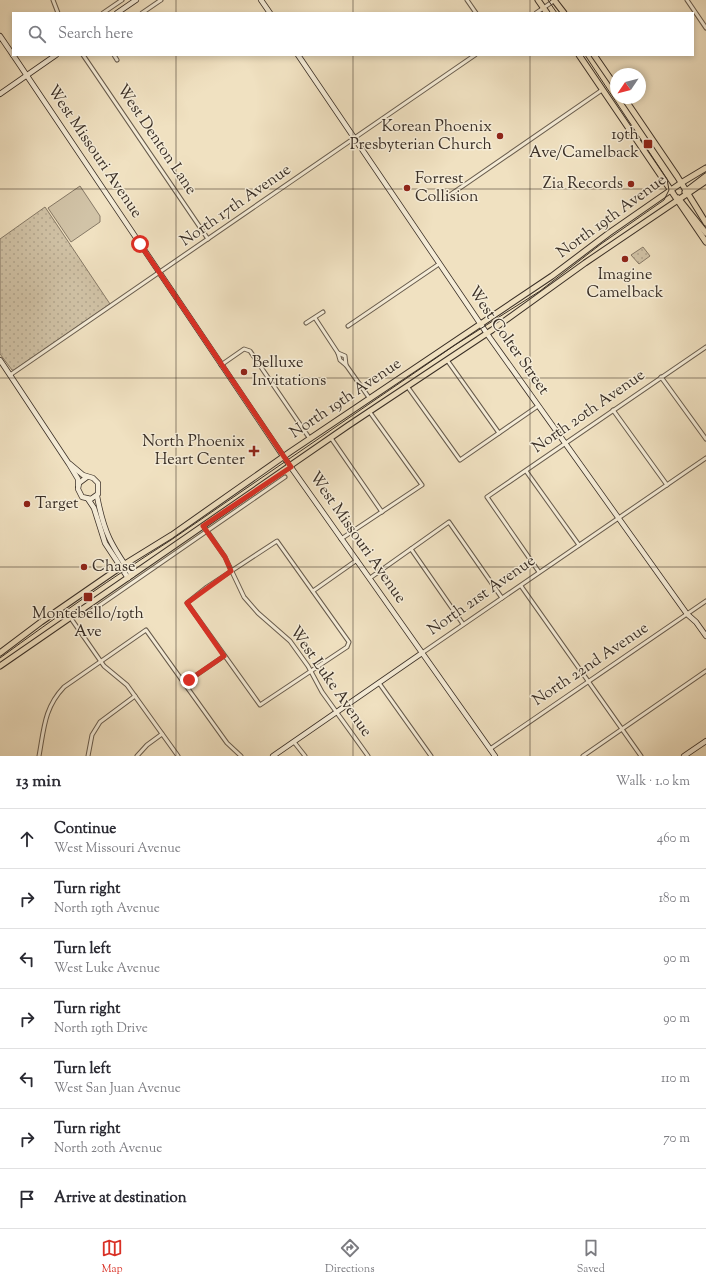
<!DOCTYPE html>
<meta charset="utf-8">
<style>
:root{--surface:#fff;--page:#f7f7f7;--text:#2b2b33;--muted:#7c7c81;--line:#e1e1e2;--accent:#d93025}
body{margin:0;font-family:"Sorts Mill Goudy",serif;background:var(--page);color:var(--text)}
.compass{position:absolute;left:610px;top:68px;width:36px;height:36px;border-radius:50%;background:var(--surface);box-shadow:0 2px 6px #0003;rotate:235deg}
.stop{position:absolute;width:12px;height:12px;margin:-9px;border:3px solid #d93025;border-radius:50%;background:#fff}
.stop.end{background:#d93025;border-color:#fff;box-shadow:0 1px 4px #0008}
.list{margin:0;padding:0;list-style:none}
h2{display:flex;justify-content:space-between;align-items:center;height:52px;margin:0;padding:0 16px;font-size:17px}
h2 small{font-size:13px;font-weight:400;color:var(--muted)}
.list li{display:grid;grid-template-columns:26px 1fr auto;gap:12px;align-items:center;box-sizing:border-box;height:60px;padding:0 16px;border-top:1px solid var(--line)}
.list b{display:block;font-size:15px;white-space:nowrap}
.list p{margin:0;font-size:13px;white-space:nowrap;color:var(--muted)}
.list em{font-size:13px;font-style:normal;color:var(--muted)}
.icon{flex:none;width:22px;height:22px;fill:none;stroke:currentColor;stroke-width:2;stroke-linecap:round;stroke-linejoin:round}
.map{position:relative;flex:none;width:706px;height:756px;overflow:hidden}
.search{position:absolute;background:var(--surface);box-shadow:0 2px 6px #0003;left:12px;right:12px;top:12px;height:44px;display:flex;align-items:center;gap:10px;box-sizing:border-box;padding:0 14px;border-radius:0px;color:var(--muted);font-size:15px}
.sheet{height:472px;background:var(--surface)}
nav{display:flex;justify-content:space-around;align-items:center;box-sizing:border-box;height:56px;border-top:1px solid var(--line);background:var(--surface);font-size:11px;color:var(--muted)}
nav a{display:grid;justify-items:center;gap:2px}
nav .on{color:var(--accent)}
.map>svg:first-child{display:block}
</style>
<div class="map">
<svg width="706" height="756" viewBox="0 0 706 756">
<defs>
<pattern id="park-dots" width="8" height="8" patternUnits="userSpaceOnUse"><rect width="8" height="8" fill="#d1c3a7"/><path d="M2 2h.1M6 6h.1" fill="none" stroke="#b4a890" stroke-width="1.8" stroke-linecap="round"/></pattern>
</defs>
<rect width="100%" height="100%" fill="#f0e1c1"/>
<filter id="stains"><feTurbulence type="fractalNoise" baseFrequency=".005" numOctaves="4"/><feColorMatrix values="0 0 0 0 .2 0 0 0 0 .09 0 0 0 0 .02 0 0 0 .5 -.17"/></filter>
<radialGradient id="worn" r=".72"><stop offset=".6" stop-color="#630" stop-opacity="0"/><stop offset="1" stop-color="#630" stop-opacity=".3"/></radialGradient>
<polygon fill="#d1c3a7" stroke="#867966" points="80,186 100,216 100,222 71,242 48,208"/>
<g fill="url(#park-dots)" stroke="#867966">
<polygon points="45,207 110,304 14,370 12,370 0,354 0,239"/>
<polygon points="643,247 650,256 639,264 631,255"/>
</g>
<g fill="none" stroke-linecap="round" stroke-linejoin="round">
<g stroke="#685c4d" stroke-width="5">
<g id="street">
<polyline points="53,0 58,13"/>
<polyline points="467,0 476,13"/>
<polyline points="687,0 706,28"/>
<polyline points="103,13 122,0"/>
<polyline points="142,13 161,0"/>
<polyline points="536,13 555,0"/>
<polyline points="83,55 208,239"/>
<polyline points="114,55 117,60"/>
<polyline points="444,199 602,90"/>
<polyline points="315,318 338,353 340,360 346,365 370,399"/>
<polyline points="306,323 323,312"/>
<polyline points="348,326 439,264"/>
<polyline points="338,353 345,356 346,365"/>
<polyline points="447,360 499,433"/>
<polyline points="221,365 244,349 250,351 310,439"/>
<polyline points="10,375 475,55"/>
<polyline points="661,377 706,439"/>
<polyline points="407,386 460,460 538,406"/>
<polyline points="613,410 667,485"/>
<polyline points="331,438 382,512"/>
<polyline points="526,471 579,545"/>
<polyline points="203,525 225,557 244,597 258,613 290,641 308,666 322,692 368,756"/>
<polyline points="341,539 422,485 369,411"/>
<polygon points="277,541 349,642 347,647 260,705 187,603 207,587"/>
<polyline points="411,549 463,624"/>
<polyline points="539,572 487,497 706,347"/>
<polyline points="370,578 449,522 502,598"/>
<polyline points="521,586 641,756"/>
<polyline points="313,591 357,560"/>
<polyline points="81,610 84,613 90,612 285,477"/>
<polyline points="70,617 104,666 127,685 178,756"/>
<polyline points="422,653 706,458"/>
<polyline points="185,683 224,656"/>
<polyline points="379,683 431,756"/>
<polyline points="294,742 305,756"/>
<polyline points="490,749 706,601"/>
<path d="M39 756C44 729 44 708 64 687L146 630 227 743 241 756"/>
<polyline points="88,756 92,735 100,722 135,696"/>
<polyline points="137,756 147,745 162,734"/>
<polyline points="583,756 706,671"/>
</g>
</g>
<g stroke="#3a2f26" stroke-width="6">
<g id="secondary">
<polyline points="261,0 270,13"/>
<polyline points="117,13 136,0"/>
<polyline points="0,36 13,55"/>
<polyline points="13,55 283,456 495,756"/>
<polyline points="298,55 490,338 687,614 696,622 706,636"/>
<polyline points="0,94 56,55"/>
<polyline points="0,360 69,464 78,479 78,486"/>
<polyline points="70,464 83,475 93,478 98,483 98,494 91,499 82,497 78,489 79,483 87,477"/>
<path d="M97 496C104 533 111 545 132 575"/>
<polyline points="88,499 94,508 105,543 128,578"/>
<polyline points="273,756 422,653"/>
<polyline points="684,756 706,741"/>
</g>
</g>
<g stroke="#3a2f26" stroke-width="7">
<g id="primary">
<polyline points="538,0 547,13"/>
<polyline points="554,0 564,13"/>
<polyline points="579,55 706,242"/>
<polyline points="594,55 616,87"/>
<polyline points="624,98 677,176 706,223"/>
<polyline points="685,192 706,176"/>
<polyline points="678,198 706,233"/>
<polyline points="0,653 41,622 125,564 172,535 290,452 552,276 609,233 681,183 706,168"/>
<polyline points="0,666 349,425 492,330 585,263 706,181"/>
</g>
</g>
<use href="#street" stroke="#f5ecd7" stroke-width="3"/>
<use href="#secondary" stroke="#f5ecd7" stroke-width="4.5"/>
<use href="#primary" stroke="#f0e1c1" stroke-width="5"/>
<g stroke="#3a2f26" stroke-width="1">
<polyline points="548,0 557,13"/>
<path d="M0 658C56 617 113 577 171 540L455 345 540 291 601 244 664 200 669 190 667 179 585 55"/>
</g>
</g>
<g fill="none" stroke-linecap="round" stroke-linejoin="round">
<polyline stroke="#d93025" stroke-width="5" points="140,244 291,467 203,526 225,557 231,571 187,603 224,656 189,680"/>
</g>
<path fill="none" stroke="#3a2f26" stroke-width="1" stroke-opacity="0.55" d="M176 0V13M353 0V13M530 0V13M176 55V756M353 55V756M530 55V756M0 189H706M0 378H706M0 567H706"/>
<g fill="#8f2418" stroke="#f5ecd7" stroke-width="1.5">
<circle cx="500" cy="136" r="4"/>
<rect x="643" y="139" width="10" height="10" rx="2"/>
<circle cx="631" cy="184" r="4"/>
<circle cx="407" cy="188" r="4"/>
<circle cx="625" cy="259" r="4"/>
<circle cx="244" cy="372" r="4"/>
<path d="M252 445h4v4h4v4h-4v4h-4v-4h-4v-4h4z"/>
<circle cx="27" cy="504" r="4"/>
<circle cx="84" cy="567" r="4"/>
<rect x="83" y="592" width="10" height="10" rx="2"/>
</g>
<g text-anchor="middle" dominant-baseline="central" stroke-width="3" stroke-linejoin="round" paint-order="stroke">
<g font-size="16" fill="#3a2f26" stroke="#f5ecd7" text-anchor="end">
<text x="492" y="127">Korean Phoenix<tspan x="492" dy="18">Presbyterian Church</tspan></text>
<text x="639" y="135">19th<tspan x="639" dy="18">Ave/Camelback</tspan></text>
<text x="415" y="179" text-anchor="start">Forrest<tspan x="415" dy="18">Collision</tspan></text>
<text x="623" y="184">Zia Records</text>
<text x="625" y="275" text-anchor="middle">Imagine<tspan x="625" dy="18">Camelback</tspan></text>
<text x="252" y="363" text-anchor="start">Belluxe<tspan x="252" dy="18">Invitations</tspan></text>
<text x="245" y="442">North Phoenix<tspan x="245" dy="18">Heart Center</tspan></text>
<text x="35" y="504" text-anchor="start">Target</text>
<text x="92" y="567" text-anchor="start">Chase</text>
<text x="88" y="614" text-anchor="middle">Montebello/19th<tspan x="88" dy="18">Ave</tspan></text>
</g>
<g font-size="16" fill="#3a2f26" stroke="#f5ecd7">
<text transform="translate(156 140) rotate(56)">West Denton Lane</text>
<text transform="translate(94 152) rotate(56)">West Missouri Avenue</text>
<text transform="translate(236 206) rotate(-35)">North 17th Avenue</text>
<text transform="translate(612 217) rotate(-36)">North 19th Avenue</text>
<text transform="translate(508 341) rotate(55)">West Colter Street</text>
<text transform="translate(346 399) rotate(-34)">North 19th Avenue</text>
<text transform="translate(589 412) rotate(-35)">North 20th Avenue</text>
<text transform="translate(357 538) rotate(55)">West Missouri Avenue</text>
<text transform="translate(482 596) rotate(-35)">North 21st Avenue</text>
<text transform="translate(591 665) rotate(-34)">North 22nd Avenue</text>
<text transform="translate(330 682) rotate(55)">West Luke Avenue</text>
</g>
</g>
<rect width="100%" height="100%" filter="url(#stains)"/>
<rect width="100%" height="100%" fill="url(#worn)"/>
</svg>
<svg class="compass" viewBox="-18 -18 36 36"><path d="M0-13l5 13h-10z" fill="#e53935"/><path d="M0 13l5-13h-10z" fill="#7c7c81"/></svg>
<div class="stop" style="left:140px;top:244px"></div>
<div class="stop end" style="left:189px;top:680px"></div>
<div class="search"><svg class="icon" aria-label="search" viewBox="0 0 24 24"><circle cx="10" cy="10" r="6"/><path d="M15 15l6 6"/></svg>Search here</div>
</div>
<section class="sheet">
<h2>13 min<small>Walk · 1.0 km</small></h2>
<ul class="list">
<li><svg class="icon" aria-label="ahead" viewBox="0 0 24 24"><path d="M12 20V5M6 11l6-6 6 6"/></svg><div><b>Continue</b><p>West Missouri Avenue</p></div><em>460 m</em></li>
<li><svg class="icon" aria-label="right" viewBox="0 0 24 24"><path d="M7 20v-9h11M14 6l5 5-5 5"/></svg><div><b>Turn right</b><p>North 19th Avenue</p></div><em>180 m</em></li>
<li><svg class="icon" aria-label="left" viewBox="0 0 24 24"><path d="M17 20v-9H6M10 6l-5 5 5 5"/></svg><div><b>Turn left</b><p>West Luke Avenue</p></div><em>90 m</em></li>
<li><svg class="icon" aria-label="right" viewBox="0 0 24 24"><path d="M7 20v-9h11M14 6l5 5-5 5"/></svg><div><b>Turn right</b><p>North 19th Drive</p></div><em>90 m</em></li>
<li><svg class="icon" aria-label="left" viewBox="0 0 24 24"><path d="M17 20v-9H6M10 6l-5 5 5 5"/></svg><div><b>Turn left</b><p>West San Juan Avenue</p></div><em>110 m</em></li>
<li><svg class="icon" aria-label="right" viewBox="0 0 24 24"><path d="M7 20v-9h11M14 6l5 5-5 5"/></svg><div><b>Turn right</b><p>North 20th Avenue</p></div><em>70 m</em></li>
<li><svg class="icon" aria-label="arrive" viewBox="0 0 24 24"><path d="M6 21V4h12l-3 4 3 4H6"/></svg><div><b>Arrive at destination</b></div></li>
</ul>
</section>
<nav>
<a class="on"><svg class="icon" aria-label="map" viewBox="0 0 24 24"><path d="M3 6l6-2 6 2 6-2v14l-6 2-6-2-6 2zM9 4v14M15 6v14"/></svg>Map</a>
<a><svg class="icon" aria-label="directions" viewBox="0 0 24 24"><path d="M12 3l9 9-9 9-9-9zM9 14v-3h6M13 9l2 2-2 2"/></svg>Directions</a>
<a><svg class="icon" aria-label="saved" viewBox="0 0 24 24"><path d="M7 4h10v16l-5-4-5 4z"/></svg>Saved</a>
</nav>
